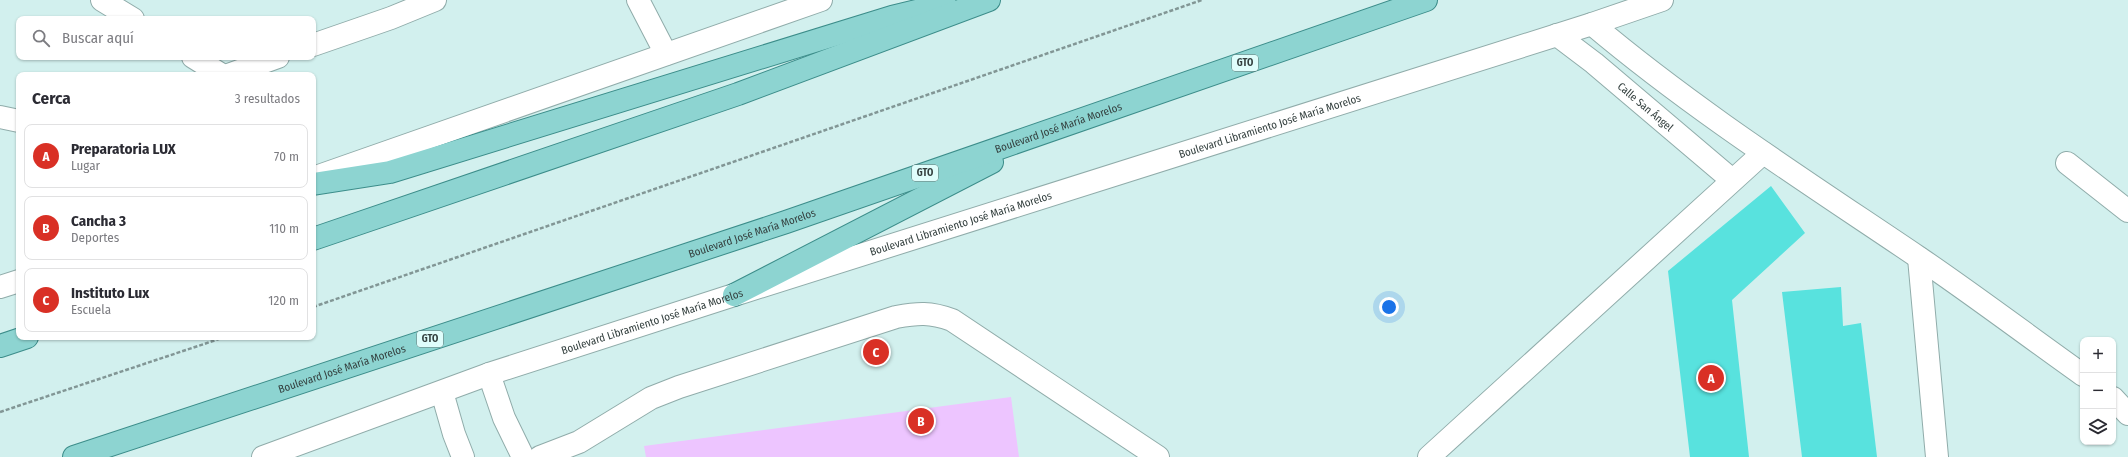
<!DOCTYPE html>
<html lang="es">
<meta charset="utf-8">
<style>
:root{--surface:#fff;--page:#f2f2f3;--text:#2b2b33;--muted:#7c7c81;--line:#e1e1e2;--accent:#d93025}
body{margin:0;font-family:"Fira Sans Condensed",sans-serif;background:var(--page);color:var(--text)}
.controls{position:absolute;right:12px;bottom:12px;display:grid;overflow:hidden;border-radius:8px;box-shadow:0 1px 3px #0004}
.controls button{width:36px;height:36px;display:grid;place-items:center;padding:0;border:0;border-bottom:1px solid var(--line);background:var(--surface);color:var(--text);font:20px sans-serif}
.you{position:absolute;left:1389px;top:307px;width:14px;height:14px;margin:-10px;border:3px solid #fff;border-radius:50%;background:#1a73e8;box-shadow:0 0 0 6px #1a73e833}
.badge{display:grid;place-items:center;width:26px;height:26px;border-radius:50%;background:var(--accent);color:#fff;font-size:13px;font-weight:700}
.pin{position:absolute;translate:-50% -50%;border:2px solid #fff;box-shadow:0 1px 4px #0006}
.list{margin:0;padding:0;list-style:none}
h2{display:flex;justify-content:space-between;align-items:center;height:52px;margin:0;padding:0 16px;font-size:17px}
h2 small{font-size:13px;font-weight:400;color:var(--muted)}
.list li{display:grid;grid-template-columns:26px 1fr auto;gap:12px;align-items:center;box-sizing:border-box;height:64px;margin:0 8px 8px;padding:0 8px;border:1px solid var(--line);border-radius:8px}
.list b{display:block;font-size:15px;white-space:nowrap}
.list p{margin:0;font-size:13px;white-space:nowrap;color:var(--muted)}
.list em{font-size:13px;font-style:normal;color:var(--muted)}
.icon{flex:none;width:22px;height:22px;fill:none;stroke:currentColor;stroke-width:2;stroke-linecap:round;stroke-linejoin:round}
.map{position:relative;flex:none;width:2128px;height:457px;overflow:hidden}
.search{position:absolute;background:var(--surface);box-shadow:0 1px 3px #0004;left:16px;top:16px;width:300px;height:44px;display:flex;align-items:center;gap:10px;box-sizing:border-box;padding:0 14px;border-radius:8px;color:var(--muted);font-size:15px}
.panel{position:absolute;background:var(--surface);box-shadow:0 1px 3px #0004;left:16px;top:72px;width:300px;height:268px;border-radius:8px}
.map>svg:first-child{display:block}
</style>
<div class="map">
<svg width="2128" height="457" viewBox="0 0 2128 457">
<rect width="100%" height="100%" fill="#d2f0ee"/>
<polygon fill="#edc5ff" points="1011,397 1019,457 646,457 644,446"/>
<g fill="#58e2de">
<polygon points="1771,186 1805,233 1732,300 1749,457 1690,457 1668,271"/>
<polygon points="1841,287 1843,326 1861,323 1877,457 1802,457 1782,292"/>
</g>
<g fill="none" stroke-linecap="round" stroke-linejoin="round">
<g stroke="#90acaa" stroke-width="24">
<g id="minor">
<polyline points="102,0 133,19"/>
<polyline points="638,0 666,54"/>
<path d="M1592 24C1694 110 1807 182 1918 257 1974 295 2028 336 2083 375"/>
<path id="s1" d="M1557 35 1594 63 1732 180"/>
<polyline points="313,45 391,18 435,0"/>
<polyline points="193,57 222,75"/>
<polyline points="228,75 278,57"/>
<polyline points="0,117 19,121"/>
<polyline points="2067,163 2128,211"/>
<polyline points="313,178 821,0"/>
<polyline points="1919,258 1937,457"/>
<polyline points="0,287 19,281"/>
<polyline points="489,374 504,418 523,457"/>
<polyline points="442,392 454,434 463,457"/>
<polyline points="2113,398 2128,414"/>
<path id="s2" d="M263 457 489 374 734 295 1592 24 1662 0"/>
<path d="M540 457 579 442 651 398 679 387 896 317C918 313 930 312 952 320L1158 457"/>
<polyline points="1429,457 1763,153"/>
</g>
</g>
<g stroke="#3c8d8a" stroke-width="24">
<g id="major">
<polyline points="313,184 390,172 892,17 945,4"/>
<polyline points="313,239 738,94 989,0"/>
<polyline points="734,295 992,162"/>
<polyline points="0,346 27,337"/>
<path id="s3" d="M74 457 786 222 1426 0"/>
</g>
</g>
<g stroke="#829695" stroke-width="2.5" stroke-dasharray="4 2" stroke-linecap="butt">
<polyline points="313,307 1202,0"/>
<polyline points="0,412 225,337"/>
</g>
<use href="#minor" stroke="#fff" stroke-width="22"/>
<use href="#major" stroke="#8dd4d1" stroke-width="22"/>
</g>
<g text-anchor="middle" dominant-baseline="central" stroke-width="3.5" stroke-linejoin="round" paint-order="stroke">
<g fill="#dffdfb" stroke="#677977" stroke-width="1">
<rect x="1232" y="55" width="26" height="16" rx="3"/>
<rect x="912" y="165" width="26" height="16" rx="3"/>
<rect x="417" y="331" width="26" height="16" rx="3"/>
</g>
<g font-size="10" font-weight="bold" fill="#34403f">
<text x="1245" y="63">GTO</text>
<text x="925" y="173">GTO</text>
<text x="430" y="339">GTO</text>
</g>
<g font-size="11" fill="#34403f" stroke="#dffdfb">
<text stroke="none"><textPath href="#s1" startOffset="114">Calle San Ángel</textPath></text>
<text stroke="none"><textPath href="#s2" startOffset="1060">Boulevard Libramiento José María Morelos</textPath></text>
<text stroke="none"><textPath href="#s3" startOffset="1038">Boulevard José María Morelos</textPath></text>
<text stroke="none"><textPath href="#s2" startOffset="736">Boulevard Libramiento José María Morelos</textPath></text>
<text stroke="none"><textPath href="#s3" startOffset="714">Boulevard José María Morelos</textPath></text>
<text stroke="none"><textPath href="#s2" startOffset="412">Boulevard Libramiento José María Morelos</textPath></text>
<text stroke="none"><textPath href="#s3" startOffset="282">Boulevard José María Morelos</textPath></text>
</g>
</g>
</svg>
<div class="controls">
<button>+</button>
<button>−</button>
<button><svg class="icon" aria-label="layers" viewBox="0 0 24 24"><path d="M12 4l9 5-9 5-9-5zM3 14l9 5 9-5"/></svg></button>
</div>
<div class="you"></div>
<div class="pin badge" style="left:1711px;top:378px">A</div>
<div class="pin badge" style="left:921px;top:421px">B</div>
<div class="pin badge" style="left:876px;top:352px">C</div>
<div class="search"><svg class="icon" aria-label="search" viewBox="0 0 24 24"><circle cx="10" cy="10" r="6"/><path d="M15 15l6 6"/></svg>Buscar aquí</div>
<section class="panel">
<h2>Cerca<small>3 resultados</small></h2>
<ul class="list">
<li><span class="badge">A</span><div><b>Preparatoria LUX</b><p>Lugar</p></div><em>70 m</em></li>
<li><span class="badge">B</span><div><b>Cancha 3</b><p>Deportes</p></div><em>110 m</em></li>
<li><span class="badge">C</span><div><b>Instituto Lux</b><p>Escuela</p></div><em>120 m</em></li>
</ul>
</section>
</div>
